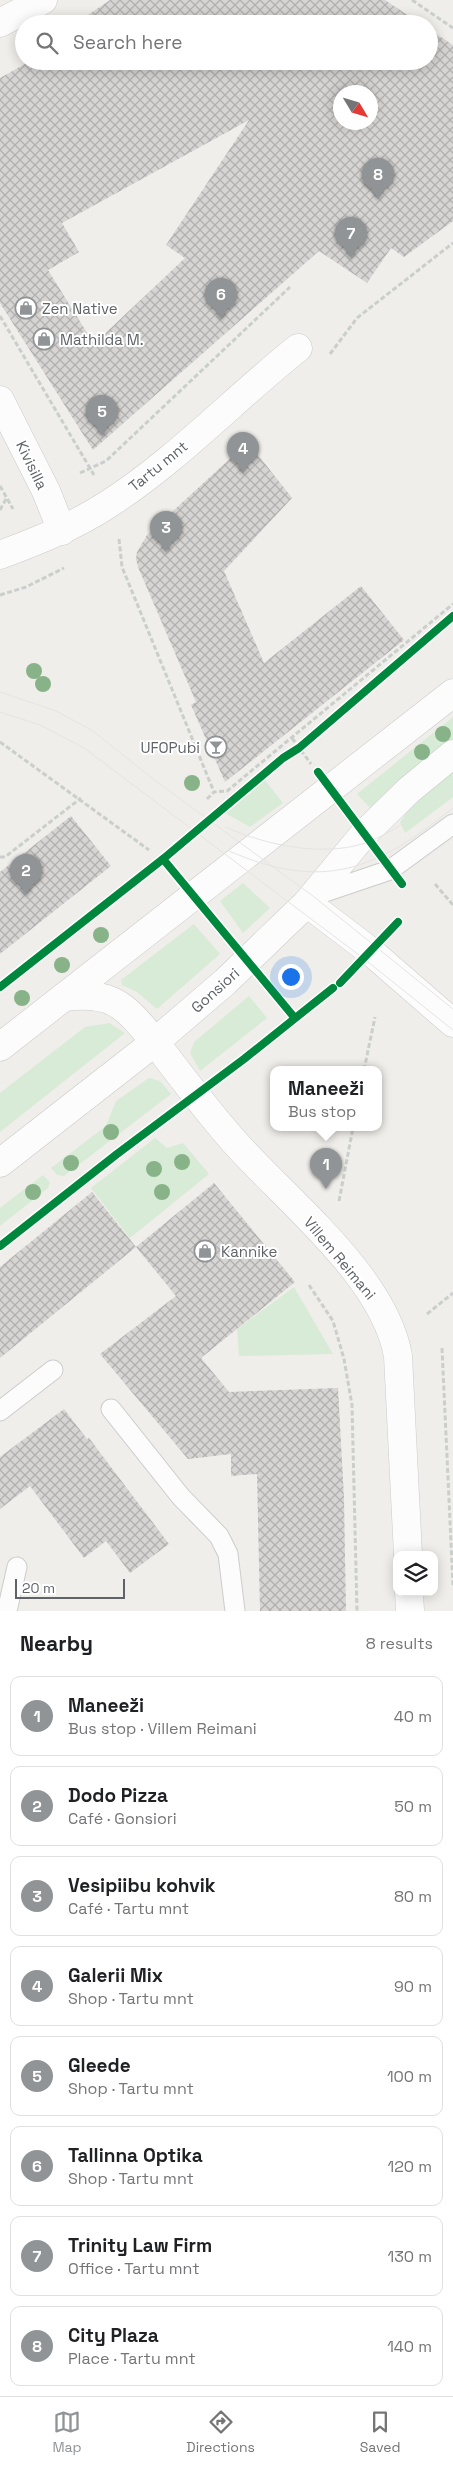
<!DOCTYPE html>
<meta charset="utf-8">
<style>
:root{--surface:#fff;--page:#f6f6f6;--text:#202124;--muted:#757577;--line:#e0e0e0;--accent:#919496}
body{margin:0;font-family:"Space Grotesk",sans-serif;background:var(--page);color:var(--text)}
.controls{position:absolute;right:15px;bottom:15px;display:grid;overflow:hidden;border-radius:10px;box-shadow:0 2px 12px #0003}
.controls button{width:45px;height:45px;display:grid;place-items:center;padding:0;border:0;border-bottom:1px solid var(--line);background:var(--surface);color:var(--text);font:25px sans-serif}
.compass{position:absolute;left:333px;top:85px;width:45px;height:45px;border-radius:50%;background:var(--surface);box-shadow:0 2px 12px #0003;rotate:128deg}
.scale{position:absolute;left:15px;bottom:12px;width:110px;box-sizing:border-box;padding-left:5px;border:2px solid #5f6368;border-top:0;font-size:14px;line-height:18px;white-space:nowrap;color:#5f6368;-webkit-text-stroke:4px #fff;paint-order:stroke}
.you{position:absolute;left:290px;top:976px;width:18px;height:18px;margin:-12px;border:4px solid #fff;border-radius:50%;background:#1a73e8;box-shadow:0 0 0 8px #1a73e833}
.badge{display:grid;place-items:center;width:32px;height:32px;border-radius:50%;background:var(--accent);color:#fff;font-size:16px;font-weight:700}
.pin{position:absolute;translate:-50% -41px;filter:drop-shadow(0 1px 2px #0008)}
.pin::after{content:'';position:absolute;top:26px;width:18px;height:15px;background:inherit;clip-path:polygon(0 0,100% 0,50% 100%)}
.popup{position:absolute;left:270px;top:1066px;width:112px;height:65px;box-sizing:border-box;display:grid;place-content:center;border-radius:10px;background:var(--surface);filter:drop-shadow(0 1px 4px #0005);font-size:16px;white-space:nowrap;color:var(--muted)}
.popup b{font-size:19px;color:var(--text)}
.popup::after{content:'';position:absolute;left:50%;top:100%;margin-left:-10px;border:10px solid transparent;border-top-color:var(--surface)}
.list{margin:0;padding:0;list-style:none}
h2{display:flex;justify-content:space-between;align-items:center;height:65px;margin:0;padding:0 20px;font-size:21px}
h2 small{font-size:16px;font-weight:400;color:var(--muted)}
.list li{display:grid;grid-template-columns:32px 1fr auto;gap:15px;align-items:center;box-sizing:border-box;height:80px;margin:0 10px 10px;padding:0 10px;border:1px solid var(--line);border-radius:10px}
.list b{display:block;font-size:19px;white-space:nowrap}
.list p{margin:0;font-size:16px;white-space:nowrap;color:var(--muted)}
.list em{font-size:16px;font-style:normal;color:var(--muted)}
.icon{flex:none;width:28px;height:28px;fill:none;stroke:currentColor;stroke-width:2;stroke-linecap:round;stroke-linejoin:round}
.map{position:relative;flex:none;width:453px;height:1611px;overflow:hidden}
.search{position:absolute;background:var(--surface);box-shadow:0 2px 12px #0003;left:15px;right:15px;top:15px;height:55px;display:flex;align-items:center;gap:12px;box-sizing:border-box;padding:0 18px;border-radius:28px;color:var(--muted);font-size:19px}
.sheet{height:785px;background:var(--surface)}
nav{display:flex;justify-content:space-around;align-items:center;box-sizing:border-box;height:70px;border-top:1px solid var(--line);background:var(--surface);font-size:14px;color:var(--muted)}
nav a{display:grid;justify-items:center;gap:2px}
nav .on{color:var(--accent)}
.map>svg:first-child{display:block}
</style>
<div class="map">
<svg width="453" height="1611" viewBox="0 0 453 1611">
<defs>
<pattern id="building-cross-hatch" width="8" height="8" patternUnits="userSpaceOnUse" patternTransform="scale(1.25)"><rect width="8" height="8" fill="#d6d5d3"/><path d="M0 0l8 8M0 8l8-8" fill="none" stroke="#b1b0af"/></pattern>
</defs>
<rect width="100%" height="100%" fill="#efeeea"/>
<g fill="#d8ebd6">
<polygon points="453,717 453,739 395,785 373,811 357,794"/>
<polygon points="453,769 453,797 405,833 400,822 417,798"/>
<polygon points="264,779 283,803 250,827 225,813"/>
<polygon points="243,883 270,908 243,933 220,901"/>
<polygon points="194,924 220,954 157,1009 137,992 122,985 121,980"/>
<polygon points="249,996 267,1018 200,1071 190,1053 194,1042"/>
<polygon points="109,1023 125,1033 0,1132 0,1093 85,1027"/>
<polygon points="149,1078 160,1081 171,1094 64,1176 57,1175 51,1168 106,1126 116,1101"/>
<polygon points="155,1138 167,1148 183,1143 209,1174 130,1238 91,1188"/>
<polygon points="43,1175 50,1182 48,1188 0,1226 0,1208"/>
<polygon points="294,1287 333,1354 239,1356 237,1329"/>
</g>
<g fill="url(#building-cross-hatch)" fill-rule="evenodd">
<polygon points="110,0 385,0 421,24 91,24 88,15"/>
<path d="M429 29 453 45V221L404 257 391 248 367 283 319 251 93 450 0 303V78L30 61H429ZM340 92H370V122H340ZM249 120 166 245 185 258 94 344 48 270 79 252 62 223Z"/>
<polygon points="248,442 292,498 224,571 264,663 361,586 404,640 225,782 191,705 196,702 138,567 136,559 137,552 147,535"/>
<polygon points="71,816 111,866 0,954 0,872"/>
<polygon points="214,1183 295,1282 201,1358 229,1392 338,1388 344,1498 346,1611 260,1611 257,1474 231,1476 231,1454 188,1459 100,1354 176,1296 136,1247"/>
<polygon points="92,1192 136,1247 0,1358 0,1267"/>
<polygon points="64,1409 87,1439 89,1438 169,1544 130,1573 106,1541 84,1558 30,1486 0,1509 0,1457"/>
</g>
<g fill="none" stroke-linecap="round" stroke-linejoin="round">
<g stroke="#cbcccc" stroke-width="21">
<g id="service">
<polyline points="313,896 390,870 453,824"/>
<polyline points="111,1409 181,1497 219,1536 228,1554 235,1611"/>
<polyline points="0,1411 53,1370"/>
<polyline points="7,1611 17,1567"/>
</g>
</g>
<g stroke="#cbcccc" stroke-width="29">
<g id="minor">
<polyline points="0,400 46,491 62,531"/>
<path d="M0 555C37 541 73 527 107 505 176 461 234 399 298 348"/>
<path d="M155 1042C180 1075 204 1107 231 1138 284 1199 384 1275 398 1356L408 1555"/>
<polyline points="409,1592 410,1611"/>
</g>
</g>
<g stroke="#cbcccc" stroke-width="29">
<g id="tertiary">
<polyline points="0,23 43,0"/>
<polyline points="307,903 370,951 453,1023"/>
</g>
</g>
<g stroke="#cacacb" stroke-width="29">
<g id="secondary">
<path d="M64 997C114 991 125 1006 155 1042"/>
<polyline points="0,1047 453,693"/>
<polyline points="0,1163 155,1042 225,982 307,903 364,834 409,790 453,754"/>
</g>
</g>
<g stroke="#cacfcc" stroke-width="3" stroke-dasharray="5 2.5" stroke-linecap="butt">
<polyline points="412,0 453,28"/>
<polyline points="0,316 94,475"/>
<polyline points="330,354 357,318 453,243"/>
<polyline points="80,473 106,461 290,287"/>
<polyline points="0,486 13,509"/>
<polyline points="0,510 6,499"/>
<polyline points="119,539 122,567 214,792"/>
<polyline points="0,595 26,587 64,568"/>
<polyline points="292,738 311,764"/>
<polyline points="0,742 149,850"/>
<polyline points="207,799 214,792 227,791 453,604"/>
<polyline points="0,857 5,857 81,798"/>
<polyline points="435,884 453,905"/>
<polyline points="364,1070 375,1017"/>
<polyline points="339,1201 353,1128"/>
<polyline points="309,1285 333,1321 344,1359 352,1405 357,1611"/>
<polyline points="427,1314 453,1293"/>
<polyline points="442,1348 453,1586"/>
</g>
<use href="#service" stroke="#fdfcfc" stroke-width="19"/>
<use href="#minor" stroke="#fdfcfc" stroke-width="28"/>
<use href="#tertiary" stroke="#fdfcfc" stroke-width="28"/>
<use href="#secondary" stroke="#fdfcfc" stroke-width="28"/>
<g stroke="#e4e4e4" stroke-width="1">
<polyline points="0,692 56,711 93,731 157,782 313,896 453,1009"/>
<polyline points="0,712 40,725 84,748 363,958 453,1030"/>
<path d="M225 827C268 846 329 859 373 840 403 827 428 806 453 787"/>
<path d="M229 851C324 892 376 870 453 808"/>
</g>
<g stroke="#fff" stroke-width="11">
<g id="cycleway">
<polyline points="318,772 402,884"/>
<polyline points="163,859 294,1017"/>
<polyline points="340,983 398,922"/>
<polyline points="0,987 163,859 283,758 299,748 453,616"/>
<polyline points="0,1246 117,1154 244,1059 333,988"/>
</g>
</g>
<use href="#cycleway" stroke="#00873e" stroke-width="8"/>
</g>
<g fill="#88b388">
<circle cx="34" cy="671" r="8"/>
<circle cx="43" cy="684" r="8"/>
<circle cx="443" cy="734" r="8"/>
<circle cx="422" cy="752" r="8"/>
<circle cx="192" cy="783" r="8"/>
<circle cx="101" cy="935" r="8"/>
<circle cx="62" cy="965" r="8"/>
<circle cx="22" cy="998" r="8"/>
<circle cx="111" cy="1132" r="8"/>
<circle cx="182" cy="1162" r="8"/>
<circle cx="71" cy="1163" r="8"/>
<circle cx="154" cy="1169" r="8"/>
<circle cx="33" cy="1192" r="8"/>
<circle cx="162" cy="1192" r="8"/>
</g>
<defs>
<g id="shop-ring" transform="scale(1.125)"><circle r="9.5" fill="#fff" stroke="#919496" stroke-width="1.5"/><path d="M-5-2.5h2.3a2.7 3.5 0 0 1 5.4 0H5L5.5 6h-11ZM-1.5-2.5h3a1.5 2.3 0 0 0-3 0Z" fill="#919496"/></g>
<g id="bar-ring" transform="scale(1.125)"><circle r="9.5" fill="#fff" stroke="#919496" stroke-width="1.5"/><path d="M-6-5H6L.8 .8V4.5H3.5V6h-7V4.5H-.8V.8Z" fill="#919496"/></g>
</defs>
<g fill-rule="evenodd">
<use href="#shop-ring" x="26" y="308"/>
<use href="#shop-ring" x="44" y="339"/>
<use href="#bar-ring" x="216" y="747"/>
<use href="#shop-ring" x="205" y="1251"/>
</g>
<g text-anchor="middle" dominant-baseline="central" stroke-width="4" stroke-linejoin="round" paint-order="stroke">
<g font-size="15" fill="#5f6368" stroke="#fff" text-anchor="start">
<text x="42" y="308">Zen Native</text>
<text x="60" y="339">Mathilda M.</text>
<text x="200" y="747" text-anchor="end">UFOPubi</text>
<text x="221" y="1251">Kannike</text>
</g>
<g font-size="15" fill="#5f6368" stroke="#fff">
<text transform="translate(32 465) rotate(64)">Kivisilla</text>
<text transform="translate(158 466) rotate(-39)">Tartu mnt</text>
<text transform="translate(215 990) rotate(-42)">Gonsiori</text>
<text transform="translate(340 1258) rotate(50)">Villem Reimani</text>
</g>
</g>
</svg>
<div class="controls">
<button><svg class="icon" aria-label="layers" viewBox="0 0 24 24"><path d="M12 4l9 5-9 5-9-5zM3 14l9 5 9-5"/></svg></button>
</div>
<svg class="compass" viewBox="-18 -18 36 36"><path d="M0-13l5 13h-10z" fill="#e53935"/><path d="M0 13l5-13h-10z" fill="#757577"/></svg>
<div class="scale">20 m</div>
<div class="you"></div>
<div class="pin badge" style="left:326px;top:1189px">1</div>
<div class="popup"><b>Maneeži</b>Bus stop</div>
<div class="pin badge" style="left:26px;top:895px">2</div>
<div class="pin badge" style="left:166px;top:552px">3</div>
<div class="pin badge" style="left:243px;top:473px">4</div>
<div class="pin badge" style="left:102px;top:436px">5</div>
<div class="pin badge" style="left:221px;top:319px">6</div>
<div class="pin badge" style="left:351px;top:258px">7</div>
<div class="pin badge" style="left:378px;top:199px">8</div>
<div class="search"><svg class="icon" aria-label="search" viewBox="0 0 24 24"><circle cx="10" cy="10" r="6"/><path d="M15 15l6 6"/></svg>Search here</div>
</div>
<section class="sheet">
<h2>Nearby<small>8 results</small></h2>
<ul class="list">
<li><span class="badge">1</span><div><b>Maneeži</b><p>Bus stop · Villem Reimani</p></div><em>40 m</em></li>
<li><span class="badge">2</span><div><b>Dodo Pizza</b><p>Café · Gonsiori</p></div><em>50 m</em></li>
<li><span class="badge">3</span><div><b>Vesipiibu kohvik</b><p>Café · Tartu mnt</p></div><em>80 m</em></li>
<li><span class="badge">4</span><div><b>Galerii Mix</b><p>Shop · Tartu mnt</p></div><em>90 m</em></li>
<li><span class="badge">5</span><div><b>Gleede</b><p>Shop · Tartu mnt</p></div><em>100 m</em></li>
<li><span class="badge">6</span><div><b>Tallinna Optika</b><p>Shop · Tartu mnt</p></div><em>120 m</em></li>
<li><span class="badge">7</span><div><b>Trinity Law Firm</b><p>Office · Tartu mnt</p></div><em>130 m</em></li>
<li><span class="badge">8</span><div><b>City Plaza</b><p>Place · Tartu mnt</p></div><em>140 m</em></li>
</ul>
</section>
<nav>
<a class="on"><svg class="icon" aria-label="map" viewBox="0 0 24 24"><path d="M3 6l6-2 6 2 6-2v14l-6 2-6-2-6 2zM9 4v14M15 6v14"/></svg>Map</a>
<a><svg class="icon" aria-label="directions" viewBox="0 0 24 24"><path d="M12 3l9 9-9 9-9-9zM9 14v-3h6M13 9l2 2-2 2"/></svg>Directions</a>
<a><svg class="icon" aria-label="saved" viewBox="0 0 24 24"><path d="M7 4h10v16l-5-4-5 4z"/></svg>Saved</a>
</nav>
